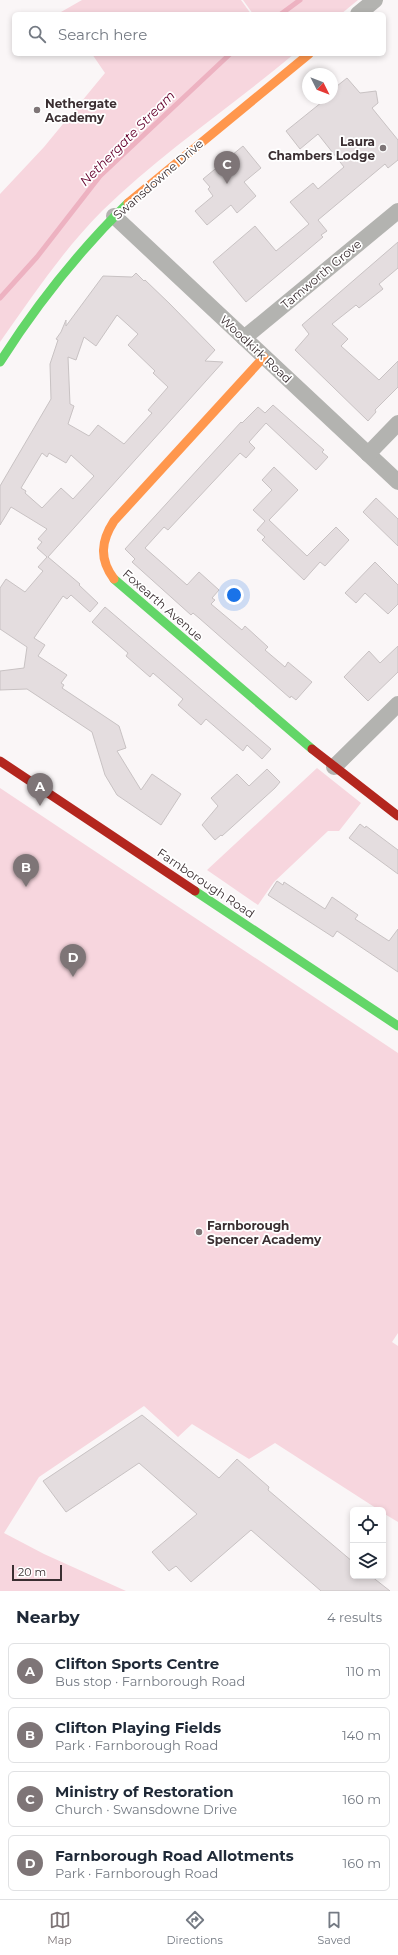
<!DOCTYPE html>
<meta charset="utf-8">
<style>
:root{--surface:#fff;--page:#f2f2f3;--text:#1f2937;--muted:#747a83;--line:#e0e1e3;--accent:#7e7577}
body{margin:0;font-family:Montserrat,sans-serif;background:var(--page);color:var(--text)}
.controls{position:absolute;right:12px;bottom:12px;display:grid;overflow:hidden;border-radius:6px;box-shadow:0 2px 6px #0003}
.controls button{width:36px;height:36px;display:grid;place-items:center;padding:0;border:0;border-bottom:1px solid var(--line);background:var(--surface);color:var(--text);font:20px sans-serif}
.compass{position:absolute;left:302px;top:68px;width:36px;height:36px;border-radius:50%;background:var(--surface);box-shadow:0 2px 6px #0003;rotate:132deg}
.scale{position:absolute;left:12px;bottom:10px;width:50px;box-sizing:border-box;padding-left:4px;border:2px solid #3b2f32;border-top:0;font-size:11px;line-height:14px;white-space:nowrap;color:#3b2f32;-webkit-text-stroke:3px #fff;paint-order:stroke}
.you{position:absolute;left:234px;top:595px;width:14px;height:14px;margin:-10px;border:3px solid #fff;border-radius:50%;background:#1a73e8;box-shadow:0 0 0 6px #1a73e833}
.badge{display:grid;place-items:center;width:26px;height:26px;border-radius:50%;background:var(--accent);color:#fff;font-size:13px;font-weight:700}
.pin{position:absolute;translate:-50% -33px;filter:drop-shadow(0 1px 2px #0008)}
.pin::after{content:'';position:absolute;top:21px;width:14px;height:12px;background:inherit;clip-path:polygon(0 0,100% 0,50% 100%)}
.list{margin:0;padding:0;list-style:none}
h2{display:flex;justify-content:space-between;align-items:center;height:52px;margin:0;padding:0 16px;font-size:17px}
h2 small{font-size:13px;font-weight:400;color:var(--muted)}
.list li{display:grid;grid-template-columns:26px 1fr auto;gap:12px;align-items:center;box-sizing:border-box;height:56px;margin:0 8px 8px;padding:0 8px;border:1px solid var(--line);border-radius:6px}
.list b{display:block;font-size:15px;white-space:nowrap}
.list p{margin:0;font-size:13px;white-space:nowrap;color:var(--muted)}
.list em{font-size:13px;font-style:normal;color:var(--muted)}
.icon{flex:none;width:22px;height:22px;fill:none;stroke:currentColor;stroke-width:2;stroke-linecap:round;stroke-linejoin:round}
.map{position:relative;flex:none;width:398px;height:1591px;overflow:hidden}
.search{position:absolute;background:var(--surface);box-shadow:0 2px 6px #0003;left:12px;right:12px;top:12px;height:44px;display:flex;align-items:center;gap:10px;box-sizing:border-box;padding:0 14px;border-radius:6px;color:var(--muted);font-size:15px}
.sheet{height:308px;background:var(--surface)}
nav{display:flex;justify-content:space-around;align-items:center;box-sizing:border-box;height:56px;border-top:1px solid var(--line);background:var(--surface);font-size:11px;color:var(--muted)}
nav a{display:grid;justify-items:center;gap:2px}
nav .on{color:var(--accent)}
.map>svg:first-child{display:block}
</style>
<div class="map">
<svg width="398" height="1591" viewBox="0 0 398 1591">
<rect width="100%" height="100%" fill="#faf6f7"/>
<g fill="#f7d6de">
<polygon points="82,0 241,0 251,14 63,14 61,12"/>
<polygon points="243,0 358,0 341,14 253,14"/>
<path d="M92 54H294C231 107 161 153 102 211 63 250 32 297 0 342V194L44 147 105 73Z"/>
<polygon points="317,768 361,803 339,831 328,831 274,882 258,905 207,870"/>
<polygon points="0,788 398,1053 398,1333 392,1342 398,1346 398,1522 383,1513 383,1510 379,1510 275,1443 249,1459 192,1424 178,1437 144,1406 39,1477 4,1533 44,1554 126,1591 0,1591"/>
</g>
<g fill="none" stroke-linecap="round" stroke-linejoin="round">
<g stroke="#edb2c1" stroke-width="5">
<polyline points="281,14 300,0"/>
<polyline points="0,298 37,257 100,176 230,54"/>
</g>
</g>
<g fill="#e4dddf" stroke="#c8c2c3" fill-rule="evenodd">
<polygon points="347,78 360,93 376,91 378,103 372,108 398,140 398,160 388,168 385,164 318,220 327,231 321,235 323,237 246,302 213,262 255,226 276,251 309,224 290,202 313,183 318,189 344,167 318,134 300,149 286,131 327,98 332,98 332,90"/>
<polygon points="243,146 261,168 244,182 256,196 237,213 231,205 207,225 195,211 213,196 208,189 210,187 203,179"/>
<polygon points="398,242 398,268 379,284 383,289 359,308 356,305 332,324 348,339 341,346 379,380 398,361 398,387 375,410 376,412 368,421 295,350 309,334 302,325"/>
<path d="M136 273 144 281 145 280 170 304 215 350 205 361 223 362 48 557 80 584 79 585 98 603 90 612 71 595 67 599 63 596 34 638 45 645 38 656 67 675 61 683 64 685 62 688 119 726 126 748 117 751 141 790 152 774 181 794 161 825 117 795 105 775 92 732 27 689 0 690V671L24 668 27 647 0 629V588L6 579 25 592 43 571 38 567 47 557 37 548 42 542 38 539 47 529 11 507 0 525V486L51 399 50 364 58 340 56 339 61 332 66 320V326L103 276 132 277ZM117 315 138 334 128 345 155 371 153 373 168 387 148 410 152 413 124 444 98 425 89 436 68 424 74 406 70 404 68 357 76 360 84 337 96 346ZM42 453 47 457 49 453 66 463 71 455 94 476 73 499 61 488 42 508 25 493 26 491 21 488Z"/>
<polygon points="273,405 324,450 322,452 328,457 316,470 266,423 249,442 255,448 246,458 240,453 168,530 164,527 145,548 187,585 199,572 219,590 212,598 215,600 211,604 242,630 245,626 268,647 265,650 285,667 288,662 312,682 296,700 291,696 290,698 199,618 193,613 191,615 132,562 135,559 125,549 241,422 242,423 258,407 265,413"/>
<polygon points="274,467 298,490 269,520 307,556 336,527 349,540 325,566 320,562 304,580 262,540 265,537 257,530 265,521 253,510 272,490 262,480"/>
<polygon points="376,498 398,519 398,546 363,512"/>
<polygon points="375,562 398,585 398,604 388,614 365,593 356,603 345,593"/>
<polygon points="105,607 271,749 262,759 247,745 243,751 206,719 201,725 178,705 183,699 153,673 150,677 126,656 128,653 92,622"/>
<polygon points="398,646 398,672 368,701 344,677 369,651 380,663"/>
<polygon points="267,769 280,782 275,788 222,836 221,835 215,840 202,825 218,806 211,798 237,774 249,786"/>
<polygon points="360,824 365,828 366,826 398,850 398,874 349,838"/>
<polygon points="277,881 283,885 284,882 325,909 332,897 358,915 355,919 389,941 398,929 398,972 337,931 333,937 268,895"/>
<polygon points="142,1415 219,1478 237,1459 269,1487 268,1490 353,1562 353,1576 371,1576 390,1591 321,1591 251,1530 191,1582 176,1566 169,1571 152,1552 197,1514 139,1463 66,1512 43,1481"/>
</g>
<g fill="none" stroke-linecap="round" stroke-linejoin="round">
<g stroke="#b3b3b0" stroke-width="16">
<polyline points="358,14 375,0"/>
<polyline points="114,216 398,482"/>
<polyline points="244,338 398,211"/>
<polyline points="368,454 398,423"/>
<polyline points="334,767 398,704"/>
</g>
<g stroke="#63d668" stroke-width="9">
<path d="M0 362C37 304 79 251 128 203"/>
<polyline points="114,579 312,749"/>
<polyline points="195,891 398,1026"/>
</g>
<g stroke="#ff974d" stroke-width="9">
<polyline points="128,203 309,54"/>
<path d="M114 579C99 559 101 541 114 521L264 357"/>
</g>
<g stroke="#b3261e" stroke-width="9">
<polyline points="312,749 398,816"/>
<polyline points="0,761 195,891"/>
</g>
</g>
<g fill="#7e7577" stroke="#fff" stroke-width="1.5">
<circle cx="37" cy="110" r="4"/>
<circle cx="383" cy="148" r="4"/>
<circle cx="199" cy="1232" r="4"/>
</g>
<g text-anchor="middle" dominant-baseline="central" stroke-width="3.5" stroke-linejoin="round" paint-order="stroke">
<g font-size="12" font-weight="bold" fill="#3b2f32" stroke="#fff" text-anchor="start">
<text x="45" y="103">Nethergate<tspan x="45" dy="14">Academy</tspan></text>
<text x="375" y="141" text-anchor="end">Laura<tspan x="375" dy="14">Chambers Lodge</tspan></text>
<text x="207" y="1225">Farnborough<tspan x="207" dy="14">Spencer Academy</tspan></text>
</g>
<g font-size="12" fill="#3b2f32" stroke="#fff">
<text transform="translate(158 179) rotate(-41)">Swansdowne Drive</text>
<text transform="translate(321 274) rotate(-40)">Tamworth Grove</text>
<text transform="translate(256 349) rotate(43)">Woodkirk Road</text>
<text transform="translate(163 605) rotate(41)">Foxearth Avenue</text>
<text transform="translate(206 883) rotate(34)">Farnborough Road</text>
</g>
<g font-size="13" font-style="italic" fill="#64002c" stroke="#fff">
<text transform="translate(127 138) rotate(-45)">Nethergate Stream</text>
</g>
</g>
</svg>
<div class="controls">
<button><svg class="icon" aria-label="locate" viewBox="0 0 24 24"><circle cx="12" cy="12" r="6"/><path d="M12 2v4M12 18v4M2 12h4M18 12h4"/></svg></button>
<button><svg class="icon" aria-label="layers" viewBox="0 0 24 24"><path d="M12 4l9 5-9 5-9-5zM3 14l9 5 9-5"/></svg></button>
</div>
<svg class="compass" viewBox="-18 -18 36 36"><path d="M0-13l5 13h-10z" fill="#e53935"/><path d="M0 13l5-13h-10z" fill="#747a83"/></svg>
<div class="scale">20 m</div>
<div class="you"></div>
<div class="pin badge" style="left:40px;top:806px">A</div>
<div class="pin badge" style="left:26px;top:887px">B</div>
<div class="pin badge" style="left:227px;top:184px">C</div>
<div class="pin badge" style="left:73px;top:977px">D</div>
<div class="search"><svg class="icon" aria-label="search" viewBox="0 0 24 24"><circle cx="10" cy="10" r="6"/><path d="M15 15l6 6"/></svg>Search here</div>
</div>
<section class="sheet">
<h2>Nearby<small>4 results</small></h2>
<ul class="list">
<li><span class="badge">A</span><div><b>Clifton Sports Centre</b><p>Bus stop · Farnborough Road</p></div><em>110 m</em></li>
<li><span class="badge">B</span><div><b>Clifton Playing Fields</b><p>Park · Farnborough Road</p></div><em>140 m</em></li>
<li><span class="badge">C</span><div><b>Ministry of Restoration</b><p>Church · Swansdowne Drive</p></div><em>160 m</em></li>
<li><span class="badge">D</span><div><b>Farnborough Road Allotments</b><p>Park · Farnborough Road</p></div><em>160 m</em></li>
</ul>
</section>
<nav>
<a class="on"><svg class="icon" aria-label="map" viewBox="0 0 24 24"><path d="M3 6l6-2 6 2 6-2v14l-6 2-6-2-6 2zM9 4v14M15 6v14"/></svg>Map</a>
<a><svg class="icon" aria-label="directions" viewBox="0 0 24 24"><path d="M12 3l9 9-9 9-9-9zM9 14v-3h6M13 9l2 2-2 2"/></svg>Directions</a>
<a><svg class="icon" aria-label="saved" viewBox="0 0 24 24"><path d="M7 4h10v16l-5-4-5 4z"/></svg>Saved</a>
</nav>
